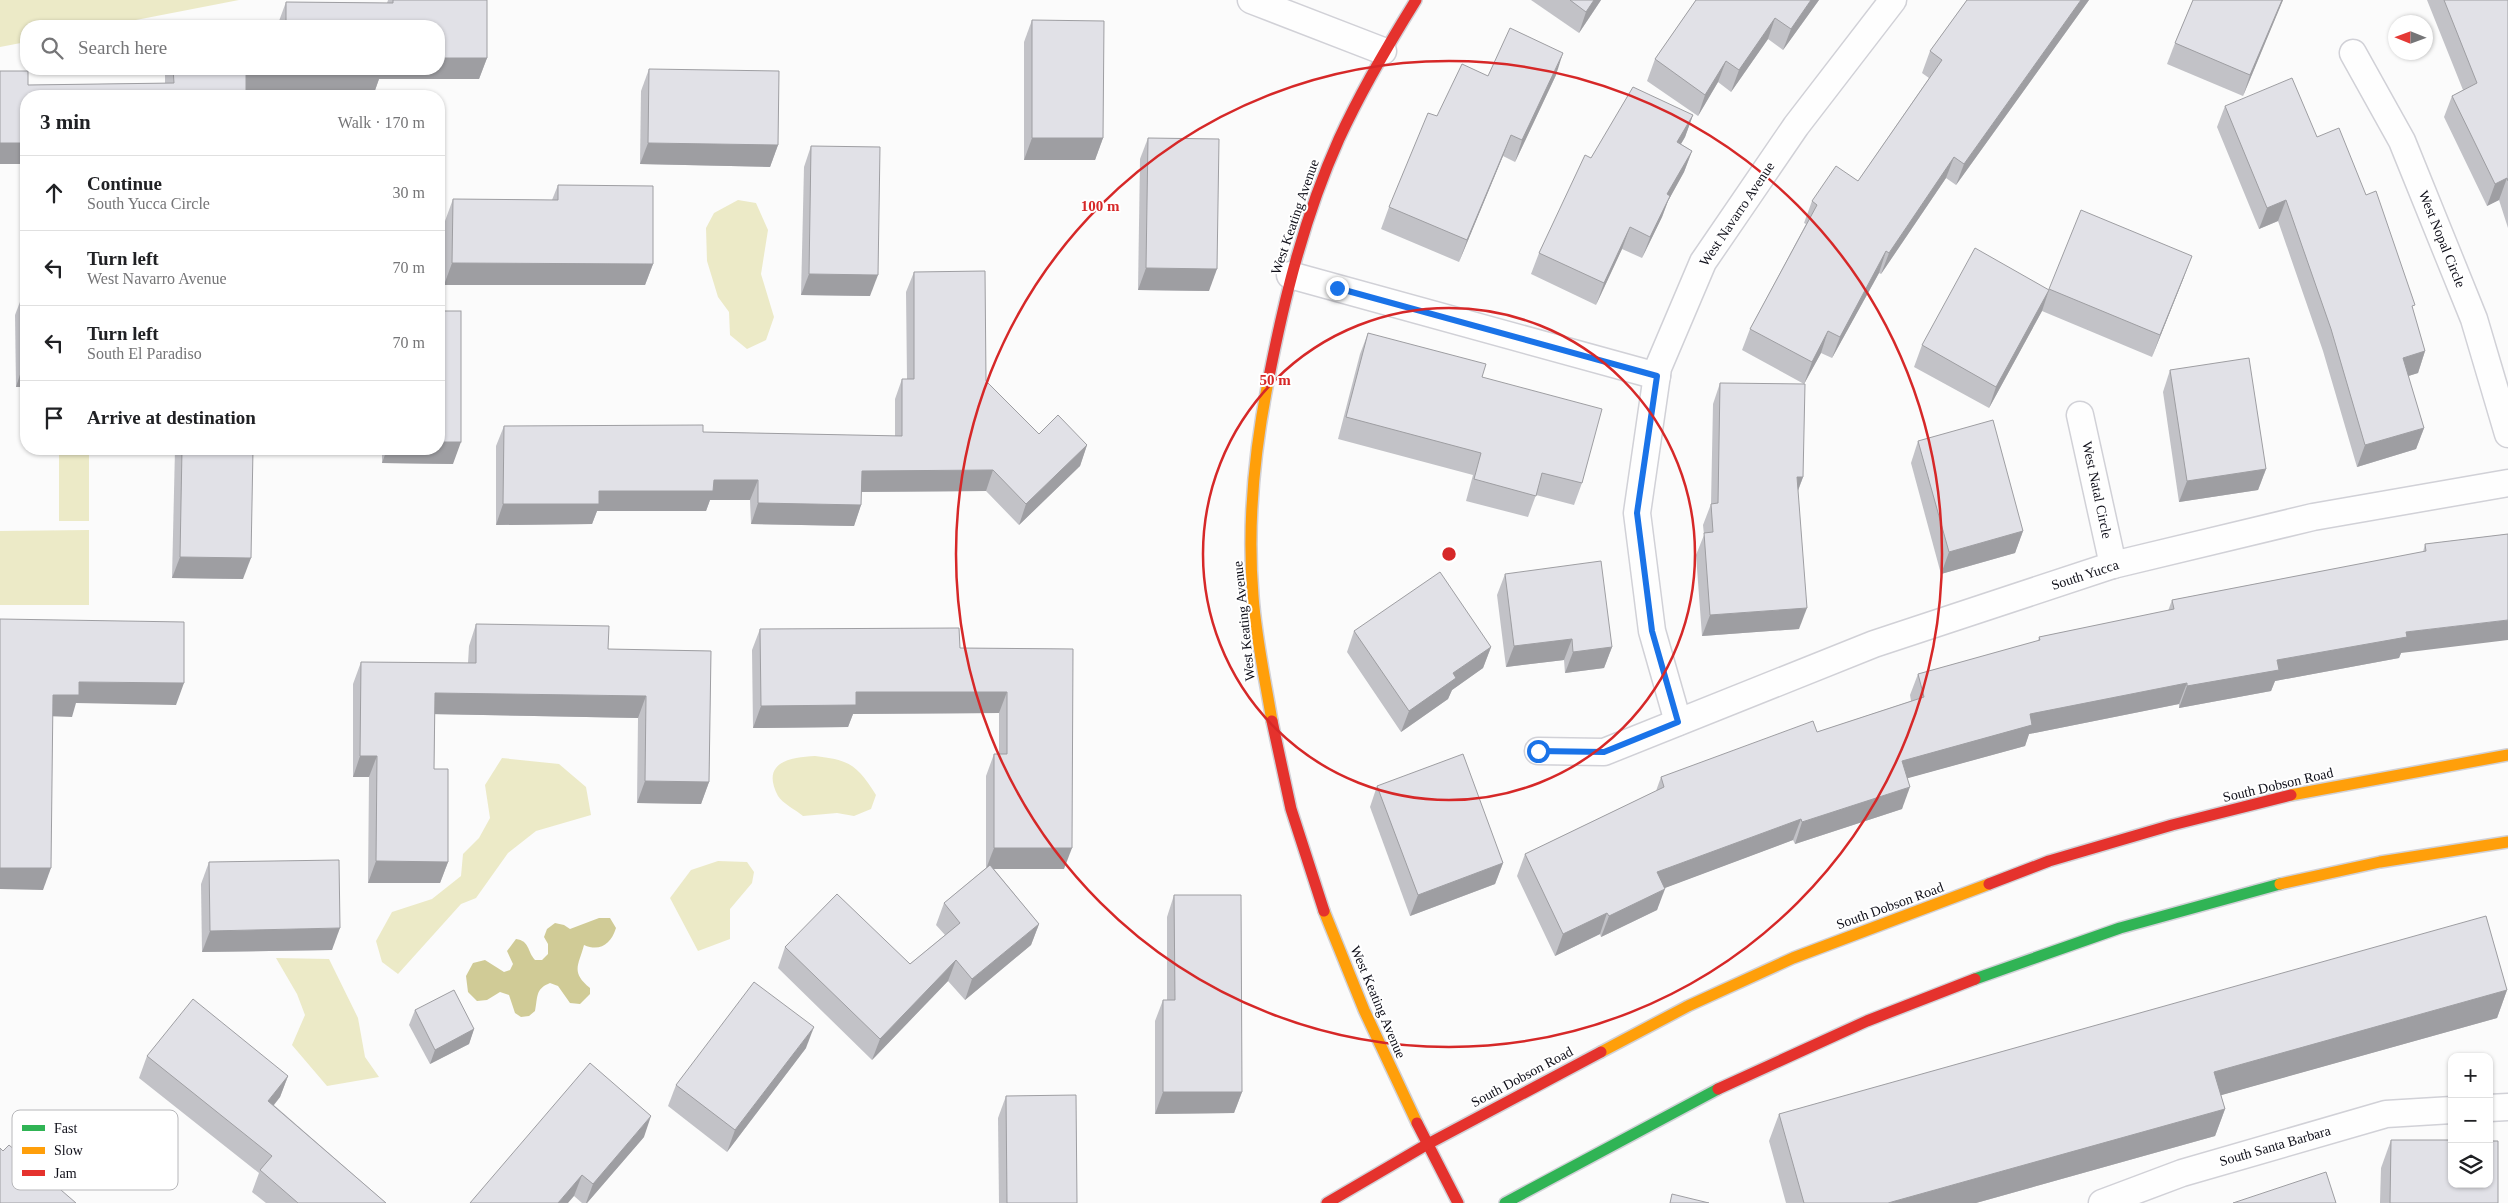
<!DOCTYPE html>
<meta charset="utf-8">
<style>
:root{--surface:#fff;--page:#f2f2f2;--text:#202124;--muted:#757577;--line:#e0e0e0}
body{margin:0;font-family:Georgia,serif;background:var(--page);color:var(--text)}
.controls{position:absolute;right:15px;bottom:15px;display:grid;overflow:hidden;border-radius:10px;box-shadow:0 1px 4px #0004}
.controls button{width:45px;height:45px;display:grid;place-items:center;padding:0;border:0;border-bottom:1px solid var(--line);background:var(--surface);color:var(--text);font:25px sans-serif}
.compass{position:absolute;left:2388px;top:15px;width:45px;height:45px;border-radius:50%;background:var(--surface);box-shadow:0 1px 4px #0004;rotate:271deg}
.stop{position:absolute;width:15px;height:15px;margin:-11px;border:4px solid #1a73e8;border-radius:50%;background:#fff}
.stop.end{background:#1a73e8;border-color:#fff;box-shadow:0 1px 5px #0008}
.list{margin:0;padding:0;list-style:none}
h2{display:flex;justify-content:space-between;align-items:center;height:65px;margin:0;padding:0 20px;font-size:21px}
h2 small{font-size:16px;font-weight:400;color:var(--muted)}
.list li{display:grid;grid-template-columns:32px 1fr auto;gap:15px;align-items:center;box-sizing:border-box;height:75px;padding:0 20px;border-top:1px solid var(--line)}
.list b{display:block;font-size:19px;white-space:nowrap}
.list p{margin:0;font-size:16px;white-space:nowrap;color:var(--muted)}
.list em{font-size:16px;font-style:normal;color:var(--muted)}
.icon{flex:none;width:28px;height:28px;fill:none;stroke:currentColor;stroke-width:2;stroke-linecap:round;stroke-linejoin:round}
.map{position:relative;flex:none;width:2508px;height:1203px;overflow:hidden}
.search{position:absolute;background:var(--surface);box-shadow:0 1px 4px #0004;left:20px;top:20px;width:425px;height:55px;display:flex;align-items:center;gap:12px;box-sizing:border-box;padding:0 18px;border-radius:20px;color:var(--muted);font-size:19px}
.panel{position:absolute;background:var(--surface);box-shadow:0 1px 4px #0004;left:20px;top:90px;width:425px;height:365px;border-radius:20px}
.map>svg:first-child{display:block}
</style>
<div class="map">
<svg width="2508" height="1203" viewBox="0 0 2508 1203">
<rect width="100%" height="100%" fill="#fbfbfb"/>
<g fill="#eceac7">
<polygon points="0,0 239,0 105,26 26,26 26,42 0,47"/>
<polygon points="738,200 756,203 768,230 761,274 774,317 766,340 747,349 730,335 729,312 718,297 707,261 706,228 714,213"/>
<rect x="59" y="455" width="30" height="66"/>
<polygon points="89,530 89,605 0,605 0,531"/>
<path d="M815 756C850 760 857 765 876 795L871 809 854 816 837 813 803 816C796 810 782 803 778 796 760 762 791 757 815 756Z"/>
<polygon points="502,758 559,764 586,787 591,815 536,831 508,853 476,898 461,904 398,974 382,962 376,941 392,912 432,899 461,876 463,854 479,838 490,818 485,785"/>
<polygon points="718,861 747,862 754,872 752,883 730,909 730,939 698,951 670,898 691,870"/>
<polygon points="276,958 329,959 358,1018 365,1057 379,1077 327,1086 292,1045 305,1015 297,994"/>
</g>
<path fill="#d0cb96" d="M599 918H610L616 928C611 944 600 952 584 945 579 965 570 972 590 988V994L580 1004 570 1003 558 986 550 983C535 989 538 997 535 1011L529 1016 521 1017 515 1013 509 995 500 992 487 1000 477 1001 468 992 466 976 473 963 485 960 504 972 510 970 513 964 507 951 516 939C530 941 527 951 535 960H542L548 954V944L544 937 547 929 555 923 564 925 570 929Z"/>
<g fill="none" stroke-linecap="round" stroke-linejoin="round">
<g stroke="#d1d1d7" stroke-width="29">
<g id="street">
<polyline points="1251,0 1383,51"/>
<polyline points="2353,53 2402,141 2474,319 2508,434"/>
<polyline points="1290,275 1657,376"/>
<polyline points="2080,415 2113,565"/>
<polyline points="1678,722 1652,631 1637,513 1658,368 1703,262 1796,126 1893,0"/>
<polyline points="1538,751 1604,752 1874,644 2113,565 2313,517 2508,483"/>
<polyline points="2489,1108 2508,1107"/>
<polyline points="2102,1203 2182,1173 2386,1114 2452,1110"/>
</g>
</g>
<g stroke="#d1d1d7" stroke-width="14">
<g id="fast">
<polyline points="1975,979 2120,928 2280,884"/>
<polyline points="1505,1203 1718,1089"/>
</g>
</g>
<g stroke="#d1d1d7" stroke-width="14">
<g id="slow">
<path d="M1268 382C1254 453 1247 524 1253 596 1256 638 1265 679 1272 721"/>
<polyline points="2291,795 2508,755"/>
<polyline points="2280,884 2380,862 2508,842"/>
<polyline points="1324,911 1364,1010 1417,1123"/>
<polyline points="1601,1052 1688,1006 1793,958 1989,884"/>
</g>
</g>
<g stroke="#d1d1d7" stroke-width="14">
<g id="jam">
<path d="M1268 382C1284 299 1304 217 1339 139 1361 91 1388 45 1416 0"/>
<polyline points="1272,721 1291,809 1324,911"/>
<polyline points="1989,884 2049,861 2172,825 2291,795"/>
<polyline points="1718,1089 1867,1021 1975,979"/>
<polyline points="1417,1123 1458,1203"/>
<polyline points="1327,1203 1426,1145 1601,1052"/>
</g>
</g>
<use href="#street" stroke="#fefefe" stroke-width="26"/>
<use href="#fast" stroke="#30b455" stroke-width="11"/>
<use href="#slow" stroke="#ff9f0a" stroke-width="11"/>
<use href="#jam" stroke="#e5322d" stroke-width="11"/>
</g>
<g fill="#c2c2c7">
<polygon points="388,0 487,0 487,58 479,79 379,79 373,96 26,96 26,164 0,164 28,85 165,83 165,69 439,69 439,26 171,26 172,24 279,21 286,2 387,3"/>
<polygon points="1531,0 1601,0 1579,33"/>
<polygon points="1696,0 1819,0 1783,50 1768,39 1731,92 1718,82 1698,116 1647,81 1655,59"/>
<polygon points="1967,0 2089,0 1956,185 1946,178 1881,274 1879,273 1832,358 1821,353 1804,384 1742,350 1750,329 1806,224 1804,223 1812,201 1858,181 1929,78 1922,73 1930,51"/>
<polygon points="2193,0 2283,0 2243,96 2167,64 2175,43"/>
<polygon points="2427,0 2508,0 2508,228 2499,200 2487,206 2444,117 2452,96 2463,90"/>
<polygon points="1032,20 1103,138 1095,160 1024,160 1024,42"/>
<polygon points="649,69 778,145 770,167 640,164 641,91"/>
<polygon points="1556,75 1515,162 1503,156 1459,262 1381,229 1389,207 1437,116 1488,76"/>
<polygon points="2225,106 2317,137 2413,311 2425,351 2418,373 2408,376 2424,428 2416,449 2357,467 2323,351 2278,221 2259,229 2217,127"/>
<polygon points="1693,115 1685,137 1681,144 1692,151 1684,172 1668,201 1662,217 1642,258 1622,249 1596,305 1531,274 1539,253 1591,158"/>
<polygon points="1148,138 1209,291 1138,290 1140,159"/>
<polygon points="811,146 870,296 801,295 804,167"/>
<polygon points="558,185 653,264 645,285 444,285 445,221 453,199 552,200"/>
<polygon points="914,272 986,381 1039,434 1087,445 1080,466 1019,525 986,491 861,492 861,505 854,526 751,524 750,500 710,500 706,511 597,511 592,524 496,525 496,446 504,426 703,432 895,436 895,399 902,379 907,379 906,292"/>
<polygon points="2184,277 2152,357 2042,311 1989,408 1914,367 1922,345 2049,289"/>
<polygon points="23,294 26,387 16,387 15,315"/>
<polygon points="1368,333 1482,377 1582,483 1574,505 1536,495 1528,517 1466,501 1473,475 1338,439 1360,354"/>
<polygon points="2170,370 2266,469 2258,490 2179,502 2163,392"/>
<polygon points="1720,383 1803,477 1798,491 1799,629 1702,636 1696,555 1704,535 1703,525 1711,504 1713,404"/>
<polygon points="1918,441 2023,531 2015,553 1941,574 1911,463"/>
<polygon points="175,449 253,449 243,579 172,578"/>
<polygon points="382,449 439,449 453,464 382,463"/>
<polygon points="2508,534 2401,653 2399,658 2275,681 2271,691 2179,708 2179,704 2029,734 2025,746 1907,778 1902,809 1795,844 1793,840 1664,888 1657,910 1601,937 1600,934 1555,956 1517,876 1525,854 1656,791 1661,777 1817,732 1911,701 1910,695 1918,674 2038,641 2039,637 2168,611 2172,600 2423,552 2425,544"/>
<polygon points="1505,574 1612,647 1604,668 1565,673 1564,660 1506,667 1497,595"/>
<polygon points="476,624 608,649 711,651 709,782 701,804 637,803 638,718 435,714 434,769 448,862 440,883 368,883 369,777 353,777 353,684 361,662 468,663 469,646"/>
<polygon points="760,629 960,648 1073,649 1064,869 994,869 1039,924 1031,945 965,1000 948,981 872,1060 778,968 785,947 910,964 945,935 936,925 944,903 986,868 986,776 994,754 999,754 999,713 853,714 848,727 753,728 752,650"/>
<polygon points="1354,631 1491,647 1483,668 1452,690 1448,699 1401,732 1347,652"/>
<polygon points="1377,786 1503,863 1495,884 1410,916 1370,807"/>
<polygon points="209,862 332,950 202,952 201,884"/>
<polygon points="1174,895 1242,1092 1234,1113 1155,1114 1155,1021 1163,1000 1167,1000 1167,917"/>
<polygon points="2507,990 2497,1018 2221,1095 2225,1109 2215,1136 1976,1203 1786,1203 1769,1141 1779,1114"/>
<polygon points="415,1010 474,1029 469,1044 430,1064 409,1025"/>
<polygon points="806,1048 727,1152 668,1106 676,1085"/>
<polygon points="147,1056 288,1076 280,1097 274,1105 386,1203 266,1203 252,1192 259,1173 139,1078"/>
<polygon points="1006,1096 1077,1203 999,1203 998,1118"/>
<polygon points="644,1137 587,1203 582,1203 574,1196 470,1203"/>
<polygon points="2391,1140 2498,1203 2380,1203 2381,1168"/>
</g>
<g fill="#9e9ea2">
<polygon points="1594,0 1601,0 1579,33 1586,12"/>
<polygon points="1811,0 1819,0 1783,50 1791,29"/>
<polygon points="2081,0 2089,0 1956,185 1964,164"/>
<polygon points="2282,0 2283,0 2243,96 2250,75"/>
<polygon points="1775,18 1768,39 1731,92 1739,70"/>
<polygon points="1563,53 1556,75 1515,162 1522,140"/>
<polygon points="439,58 487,58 479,79 379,79 373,96 238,96 246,75 376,69 439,69"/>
<polygon points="1726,61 1718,82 1698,116 1705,95"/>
<polygon points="1693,115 1685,137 1669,164 1677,142"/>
<polygon points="1511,135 1503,156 1459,262 1467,240"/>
<polygon points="1032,138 1103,138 1095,160 1024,160"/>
<rect x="0" y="143" width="26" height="21"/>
<polygon points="648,143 778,145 770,167 640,164"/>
<polygon points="1692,151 1684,172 1668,201 1662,217 1642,258 1667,194"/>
<polygon points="1954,157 1946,178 1881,274 1889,253"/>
<polygon points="2507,178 2499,200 2487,206 2495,184"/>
<polygon points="2286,200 2278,221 2259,229 2267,208"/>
<polygon points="1630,227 1622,249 1596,305 1604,283"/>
<polygon points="1886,251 1879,273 1832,358 1840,337"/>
<polygon points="2192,256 2184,277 2152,357 2160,335"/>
<polygon points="452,263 653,264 645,285 444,285"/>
<polygon points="1146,268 1217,269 1209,291 1138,290"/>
<polygon points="809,274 878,275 870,296 801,295"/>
<polygon points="2049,290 2042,311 1989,408 1996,387"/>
<polygon points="1828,331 1821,353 1804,384 1812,362"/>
<polygon points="2425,351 2418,373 2396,380 2403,358"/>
<polygon points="23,365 26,365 26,387 16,387"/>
<polygon points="2424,428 2416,449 2357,467 2365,445"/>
<polygon points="439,442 461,442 453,464 382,463 387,449 439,449"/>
<polygon points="1087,445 1080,466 1019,525 1026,504"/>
<polygon points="2266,469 2258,490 2179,502 2187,481"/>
<polygon points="993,470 986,491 854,492 862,471"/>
<polygon points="1797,477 1803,477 1795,498"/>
<polygon points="714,480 758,480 750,500 710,500 706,511 597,511 592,524 496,525 503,504 599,491"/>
<polygon points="758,503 861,505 854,526 751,524"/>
<polygon points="2023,531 2015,553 1941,574 1949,552"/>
<polygon points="180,557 251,558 243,579 172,578"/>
<polygon points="1807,608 1799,629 1702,636 1710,615"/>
<polygon points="2508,620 2508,640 2401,653 2399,658 2275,681 2271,691 2179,708 2187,686 2277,660 2406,632"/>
<polygon points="1572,639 1564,660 1506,667 1514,646"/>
<polygon points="1491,647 1483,668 1452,690 1448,699 1401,732 1409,711 1453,673"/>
<polygon points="1612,647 1604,668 1565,673 1573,652"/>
<polygon points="79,682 184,683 176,705 76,703 72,717 45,716 53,695"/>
<polygon points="2187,683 2179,704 2029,734 2025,746 1894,782 1902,761 2030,714"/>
<polygon points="856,692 1007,692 999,713 853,714 848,727 753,728 761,706"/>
<polygon points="435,693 646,696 638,718 427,714"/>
<polygon points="360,756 377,756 369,777 353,777"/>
<polygon points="645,781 709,782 701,804 637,803"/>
<polygon points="1910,787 1902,809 1795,844 1802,822"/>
<polygon points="1801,819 1793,840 1649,894 1657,872"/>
<polygon points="994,848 1072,848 1064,869 986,869"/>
<polygon points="376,861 448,862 440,883 368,883"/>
<polygon points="1503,863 1495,884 1410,916 1418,895"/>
<polygon points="0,868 51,868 43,890 0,889"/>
<polygon points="1665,889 1657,910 1601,937 1609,916"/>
<polygon points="1607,913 1600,934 1555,956 1563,934"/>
<polygon points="1039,924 1031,945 965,1000 972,979"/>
<polygon points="340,928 332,950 202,952 210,931"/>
<polygon points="956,960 948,981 872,1060 880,1039"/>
<polygon points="2507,990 2497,1018 2204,1100 2214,1072"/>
<polygon points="814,1027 806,1048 727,1152 735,1130"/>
<polygon points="474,1029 469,1044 430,1064 435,1050"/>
<polygon points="288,1076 280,1097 260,1122 268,1101"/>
<polygon points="1163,1092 1242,1092 1234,1113 1155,1114"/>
<polygon points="2225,1109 2215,1136 1976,1203 1888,1203"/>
<polygon points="651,1116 644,1137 587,1203 586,1203 593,1184"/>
<polygon points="582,1175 574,1196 568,1203 558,1203"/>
</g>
<g fill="#e1e1e7" stroke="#9e9ea2">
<polygon points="393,0 487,0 487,58 439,58 439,26 172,26 172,24 286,21 286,2 393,3"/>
<polygon points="1570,0 1594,0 1586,12"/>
<polygon points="1696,0 1811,0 1791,29 1775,18 1739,70 1726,61 1705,95 1655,59"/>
<polygon points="1967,0 2081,0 1964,164 1954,157 1889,253 1886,251 1840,337 1828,331 1812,362 1750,329 1817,205 1812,201 1836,166 1858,181 1942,60 1930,51"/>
<polygon points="2193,0 2282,0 2250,75 2175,43"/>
<polygon points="2444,0 2508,0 2508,181 2507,178 2495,184 2452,96 2477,83"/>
<polygon points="1032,20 1104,21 1103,138 1032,138"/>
<polygon points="1510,28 1563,53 1522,140 1511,135 1467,240 1389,207 1428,113 1437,116 1462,64 1488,76"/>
<polygon points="173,69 380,69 380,75 246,75 246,96 26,96 26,143 0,143 0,71 28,71 28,85 174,83"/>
<polygon points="649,69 779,71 778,145 648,143"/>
<polygon points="2292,78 2317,137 2339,128 2366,195 2376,191 2415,305 2412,306 2425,351 2403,358 2424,428 2365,445 2331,329 2286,200 2267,208 2225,106"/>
<polygon points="1633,87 1693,115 1677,142 1692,151 1667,194 1670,196 1650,237 1630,227 1604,283 1539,253 1585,155 1591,158"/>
<polygon points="1148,138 1219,139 1217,269 1146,268"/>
<polygon points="811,146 880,147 878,275 809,274"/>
<polygon points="558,185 653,186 653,264 452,263 453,199 558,200"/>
<polygon points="2081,210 2192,256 2160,335 2049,289"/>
<polygon points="1975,248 2049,290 1996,387 1922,345"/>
<polygon points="985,271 986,381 1039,434 1058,415 1087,445 1026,504 993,470 862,471 861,505 758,503 758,480 714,480 713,491 599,491 599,504 503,504 504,426 703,425 703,432 902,436 902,379 914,379 914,272"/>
<rect x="23" y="294" width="3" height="71"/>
<rect x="439" y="311" width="22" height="131"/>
<polygon points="1368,333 1486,364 1482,377 1602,409 1582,483 1542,473 1536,496 1474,479 1481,453 1346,417"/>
<polygon points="2249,358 2266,469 2187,481 2170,370"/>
<polygon points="1720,383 1805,384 1803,477 1797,477 1807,608 1710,615 1704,533 1713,532 1711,504 1718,503"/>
<polygon points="1993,420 2023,531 1949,552 1918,441"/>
<polygon points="182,449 253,449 251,558 180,557"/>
<polygon points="2508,534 2508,620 2406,632 2407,637 2277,660 2279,670 2187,686 2187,683 2030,714 2032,725 1902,761 1910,787 1802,822 1801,819 1657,872 1665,889 1609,916 1607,913 1563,934 1525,854 1664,787 1661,777 1813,721 1817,732 1924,697 1918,674 2040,640 2039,637 2174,609 2172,600 2426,551 2425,544"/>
<polygon points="1601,561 1612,647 1573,652 1572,639 1514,646 1505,574"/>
<polygon points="1440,572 1491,647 1453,673 1456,678 1409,711 1354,631"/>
<polygon points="0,619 184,622 184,683 79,682 79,695 53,695 51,868 0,868"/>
<polygon points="476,624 609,626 608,649 711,651 709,782 645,781 646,696 435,693 434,769 448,769 448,862 376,861 377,756 360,756 361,662 476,663"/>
<polygon points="959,628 960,648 1073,649 1072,848 994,848 994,754 1007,754 1007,692 856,692 856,705 761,706 760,629"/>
<polygon points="1463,754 1503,863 1418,895 1377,786"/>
<polygon points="339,860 340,928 210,931 209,862"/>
<polygon points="990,865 1039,924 972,979 956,960 880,1039 785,947 837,894 910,964 960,923 944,903"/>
<polygon points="1174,895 1241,895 1242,1092 1163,1092 1163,1000 1175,1000"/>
<polygon points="2486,916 2507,990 2214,1072 2225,1109 1888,1203 1804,1203 1779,1114"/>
<polygon points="754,982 814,1027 735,1130 676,1085"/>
<polygon points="454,990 474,1029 435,1050 415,1010"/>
<polygon points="193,999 288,1076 268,1101 386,1203 298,1203 260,1170 272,1156 147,1056"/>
<polygon points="590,1063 651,1116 593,1184 582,1175 558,1203 470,1203"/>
<polygon points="1076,1095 1077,1203 1007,1203 1006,1096"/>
<polygon points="2391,1140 2452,1140 2452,1184 2489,1184 2489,1141 2498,1141 2498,1203 2390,1203"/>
<polygon points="9,1145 76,1203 0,1203 0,1148 3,1151"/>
<polygon points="2326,1172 2336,1203 2233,1203"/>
<polygon points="1672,1194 1709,1203 1670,1203"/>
</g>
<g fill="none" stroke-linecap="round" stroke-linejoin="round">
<polyline stroke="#1a73e8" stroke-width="6" points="1337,288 1657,376 1637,513 1652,631 1678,722 1604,752 1538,751"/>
</g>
<g fill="none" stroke="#d62828" stroke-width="2.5">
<circle cx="1449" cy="554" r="246"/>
<circle cx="1449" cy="554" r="493"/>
</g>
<g text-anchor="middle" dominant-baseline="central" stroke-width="4" stroke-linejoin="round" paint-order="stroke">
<g font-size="14" fill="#0f0f19" stroke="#fff">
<text transform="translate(1737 214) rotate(-56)">West Navarro Avenue</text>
<text transform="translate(1295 217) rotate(-71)">West Keating Avenue</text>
<text transform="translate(2442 239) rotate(68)">West Nopal Circle</text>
<text transform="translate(2097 490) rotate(78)">West Natal Circle</text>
<text transform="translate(2085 575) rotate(-18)">South Yucca</text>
<text transform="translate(1244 621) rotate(-96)">West Keating Avenue</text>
<text transform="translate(2278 785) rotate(-13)">South Dobson Road</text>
<text transform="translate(1890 906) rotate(-20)">South Dobson Road</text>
<text transform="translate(1378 1002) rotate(67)">West Keating Avenue</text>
<text transform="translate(1522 1077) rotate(-28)">South Dobson Road</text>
<text transform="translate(2275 1146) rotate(-16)">South Santa Barbara</text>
</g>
</g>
<rect x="12" y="1110" width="166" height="80" rx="8" fill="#fff" stroke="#b7b7ba" stroke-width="1"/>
<rect x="22" y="1125" width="23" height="6" fill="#30b455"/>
<rect x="22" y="1147" width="23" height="7" fill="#ff9f0a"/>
<rect x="22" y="1170" width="23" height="6" fill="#e5322d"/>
<g font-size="14" fill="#0f0f19">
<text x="54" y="1133">Fast</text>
<text x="54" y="1155">Slow</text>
<text x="54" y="1178">Jam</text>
</g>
<circle cx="1449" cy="554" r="8" fill="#d62828" stroke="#fff" stroke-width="2.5"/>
<g font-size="15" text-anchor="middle" font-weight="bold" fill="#d62828" stroke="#fff" stroke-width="4" stroke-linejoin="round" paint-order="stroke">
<text x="1100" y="211">100 m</text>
<text x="1275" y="385">50 m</text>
</g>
</svg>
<div class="controls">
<button>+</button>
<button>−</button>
<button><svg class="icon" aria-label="layers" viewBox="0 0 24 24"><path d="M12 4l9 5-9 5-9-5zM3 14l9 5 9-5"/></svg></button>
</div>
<svg class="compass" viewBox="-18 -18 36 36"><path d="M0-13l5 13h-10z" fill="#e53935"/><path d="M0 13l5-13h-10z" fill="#757577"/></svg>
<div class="stop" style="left:1538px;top:751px"></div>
<div class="stop end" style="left:1337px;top:288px"></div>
<div class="search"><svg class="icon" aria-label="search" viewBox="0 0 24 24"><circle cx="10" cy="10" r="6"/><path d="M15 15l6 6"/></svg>Search here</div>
<section class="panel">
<h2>3 min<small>Walk · 170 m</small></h2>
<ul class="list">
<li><svg class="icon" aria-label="ahead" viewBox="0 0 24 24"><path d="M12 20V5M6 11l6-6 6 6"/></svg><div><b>Continue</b><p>South Yucca Circle</p></div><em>30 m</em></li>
<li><svg class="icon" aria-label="left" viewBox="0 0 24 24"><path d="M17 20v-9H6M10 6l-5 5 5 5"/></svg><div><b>Turn left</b><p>West Navarro Avenue</p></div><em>70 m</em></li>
<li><svg class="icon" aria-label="left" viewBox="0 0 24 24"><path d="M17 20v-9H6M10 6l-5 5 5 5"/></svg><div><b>Turn left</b><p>South El Paradiso</p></div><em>70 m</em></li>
<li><svg class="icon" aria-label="arrive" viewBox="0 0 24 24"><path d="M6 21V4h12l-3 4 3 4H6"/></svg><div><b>Arrive at destination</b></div></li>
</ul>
</section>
</div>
